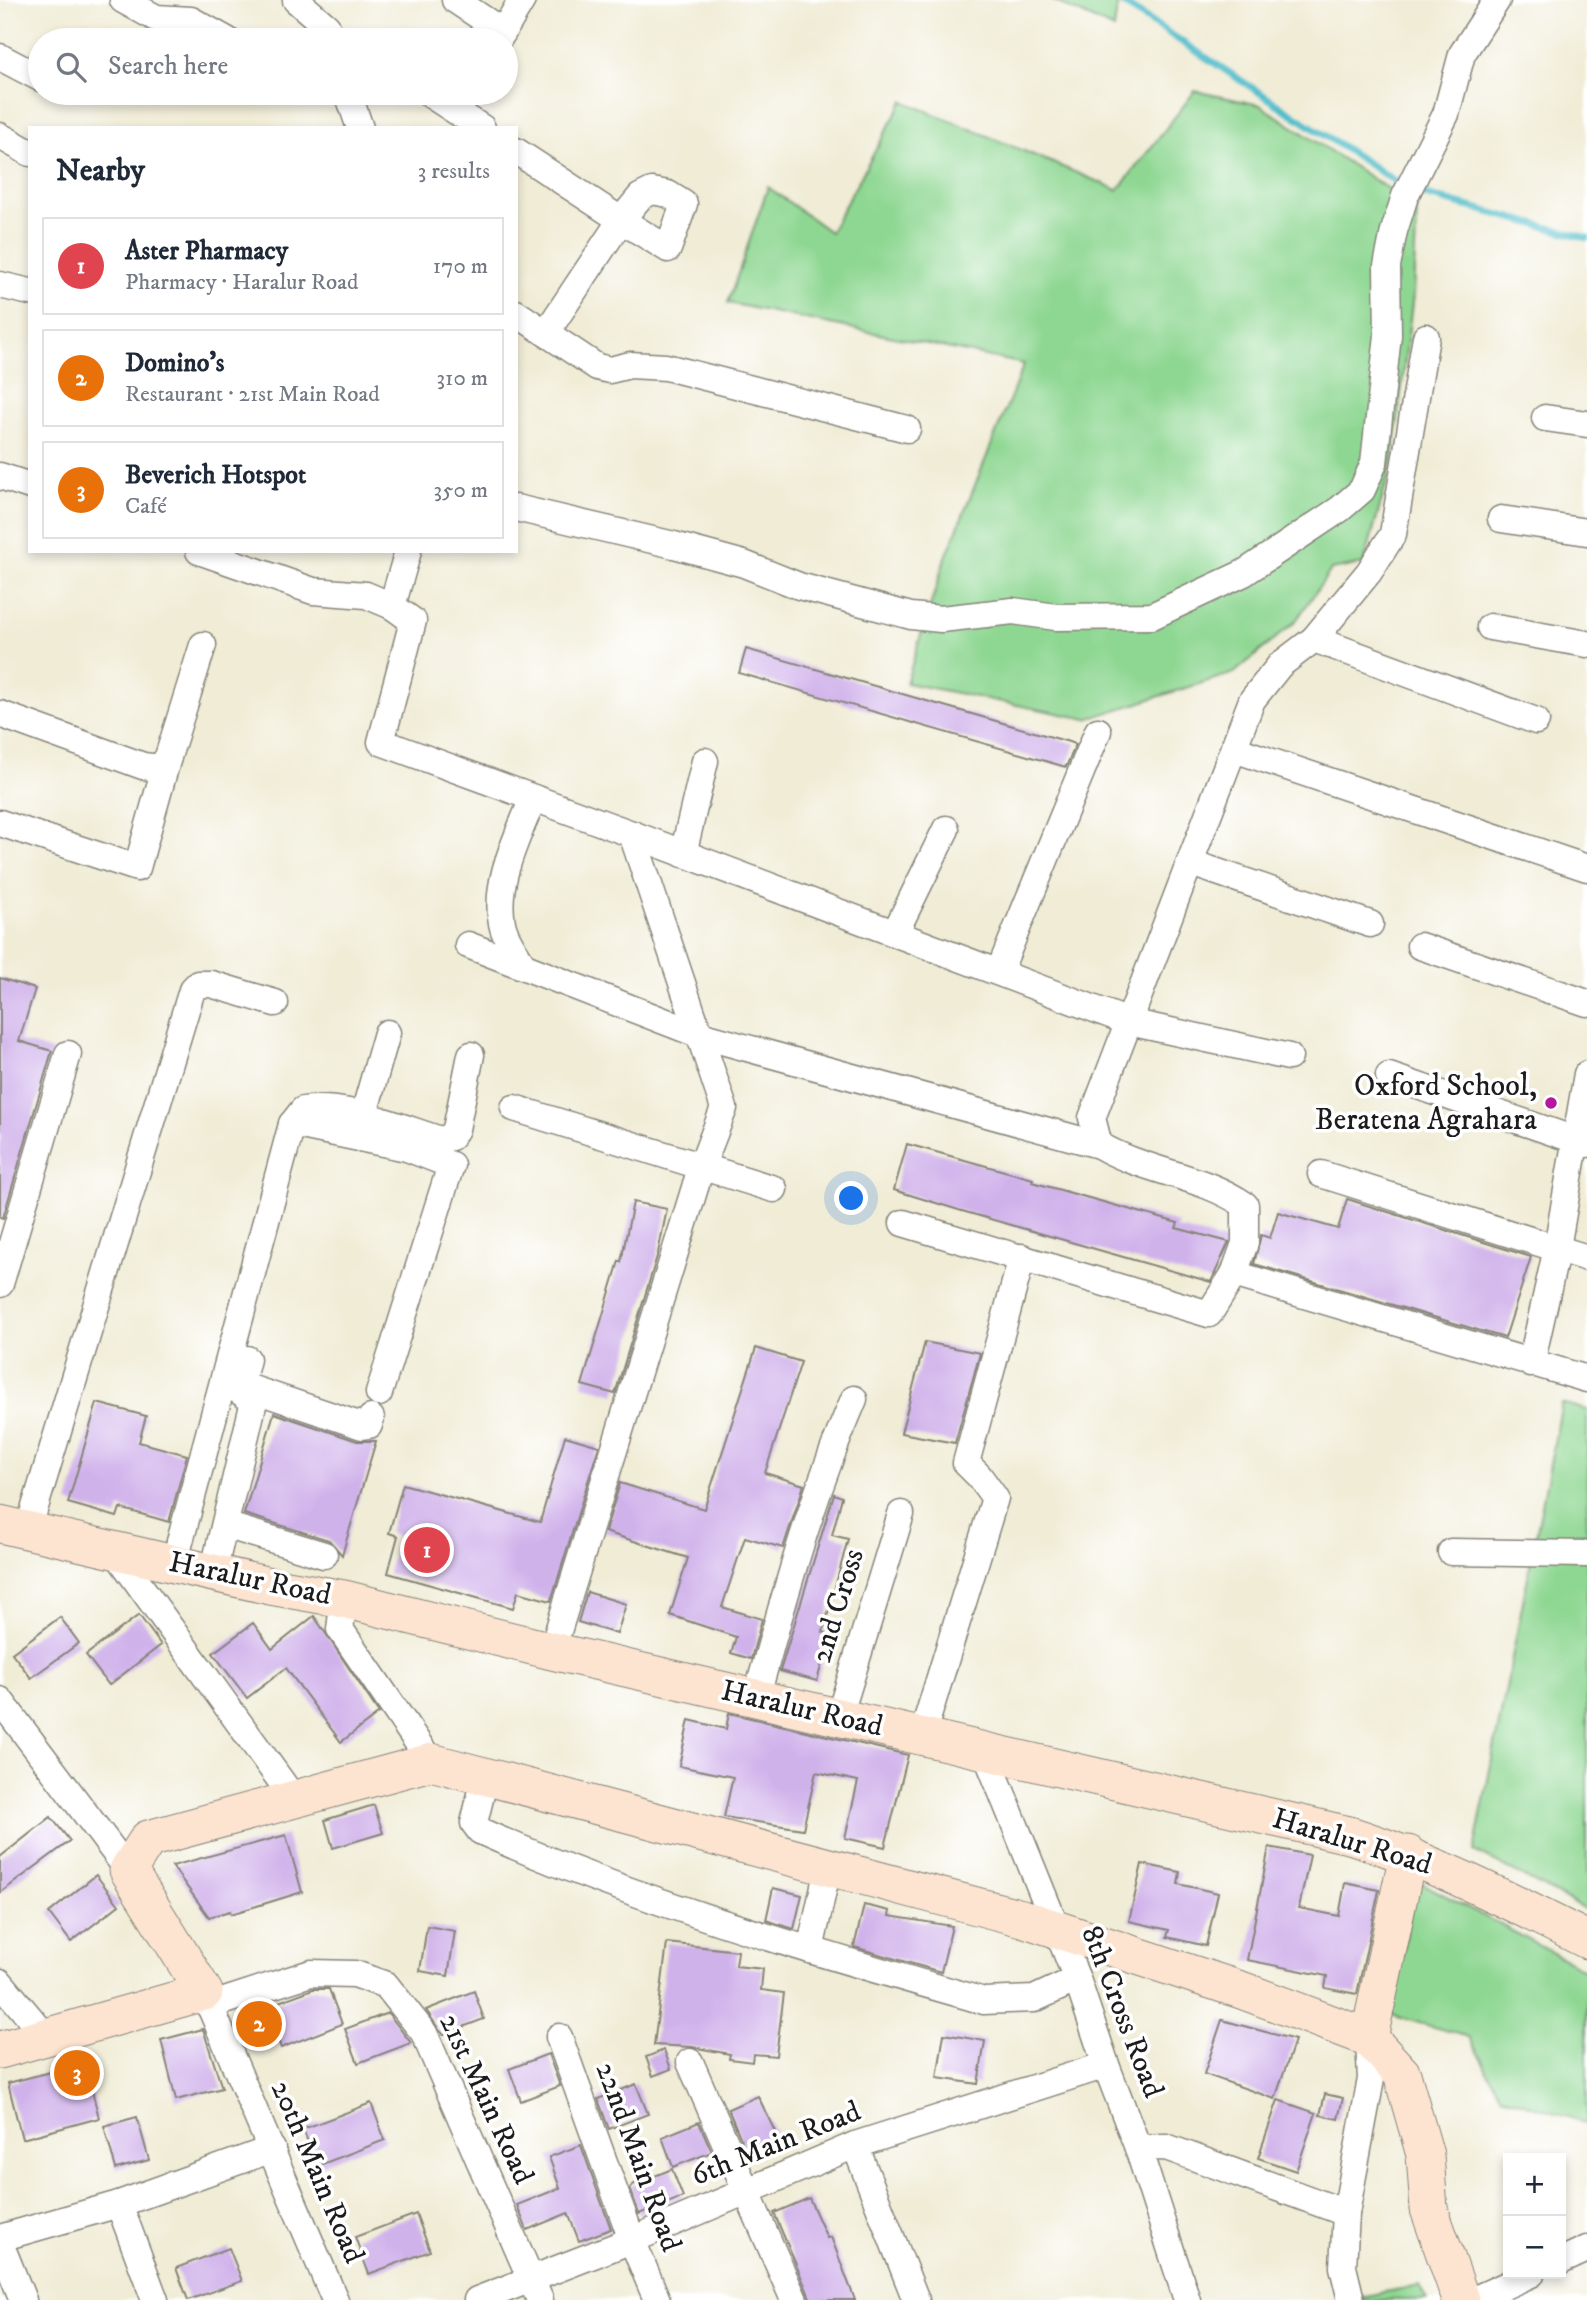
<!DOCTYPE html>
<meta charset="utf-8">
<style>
:root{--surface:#fff;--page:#f2f2f3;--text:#1f2937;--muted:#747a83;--line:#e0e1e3;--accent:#b5179e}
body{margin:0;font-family:"IM FELL DW Pica",serif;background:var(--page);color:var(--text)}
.controls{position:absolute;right:21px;bottom:21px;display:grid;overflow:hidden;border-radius:0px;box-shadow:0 4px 10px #0003}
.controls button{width:63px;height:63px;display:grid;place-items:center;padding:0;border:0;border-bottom:2px solid var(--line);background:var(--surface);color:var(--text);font:35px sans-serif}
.you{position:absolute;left:852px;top:1199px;width:24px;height:24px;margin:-18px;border:5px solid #fff;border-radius:50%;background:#1a73e8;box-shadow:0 0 0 10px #1a73e833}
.badge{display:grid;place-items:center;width:46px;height:46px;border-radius:50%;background:var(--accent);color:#fff;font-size:23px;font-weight:700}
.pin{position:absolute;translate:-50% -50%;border:4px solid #fff;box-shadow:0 2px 7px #0006}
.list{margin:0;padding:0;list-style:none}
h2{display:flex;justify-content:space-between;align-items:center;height:91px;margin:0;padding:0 28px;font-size:30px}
h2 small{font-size:23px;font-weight:400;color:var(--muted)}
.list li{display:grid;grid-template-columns:46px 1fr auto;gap:21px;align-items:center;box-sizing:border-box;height:98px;margin:0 14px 14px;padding:0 14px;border:2px solid var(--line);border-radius:0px}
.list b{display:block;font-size:26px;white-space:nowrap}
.list p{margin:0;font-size:23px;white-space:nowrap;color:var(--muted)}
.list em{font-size:23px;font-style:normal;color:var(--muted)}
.icon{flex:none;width:38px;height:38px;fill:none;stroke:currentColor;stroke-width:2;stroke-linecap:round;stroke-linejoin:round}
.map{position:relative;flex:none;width:1587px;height:2300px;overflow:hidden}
.search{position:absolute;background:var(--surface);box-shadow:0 4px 10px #0003;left:28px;top:28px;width:490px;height:77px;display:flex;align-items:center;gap:18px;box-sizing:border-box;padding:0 24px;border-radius:38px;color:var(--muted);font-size:26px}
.panel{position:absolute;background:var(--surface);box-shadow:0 4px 10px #0003;left:28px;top:126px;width:490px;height:427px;border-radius:0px}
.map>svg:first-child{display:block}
</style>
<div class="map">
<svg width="1587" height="2300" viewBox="0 0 1587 2300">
<rect width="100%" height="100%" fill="#fff"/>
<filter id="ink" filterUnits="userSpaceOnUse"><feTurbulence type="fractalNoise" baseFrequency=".0143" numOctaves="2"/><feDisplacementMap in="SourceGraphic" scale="14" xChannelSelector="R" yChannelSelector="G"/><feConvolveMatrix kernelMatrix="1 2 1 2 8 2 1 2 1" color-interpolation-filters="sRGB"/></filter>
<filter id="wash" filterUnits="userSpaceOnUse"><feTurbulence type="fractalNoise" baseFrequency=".00686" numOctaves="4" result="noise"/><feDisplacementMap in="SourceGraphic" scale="28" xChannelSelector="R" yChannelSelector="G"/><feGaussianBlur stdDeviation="1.57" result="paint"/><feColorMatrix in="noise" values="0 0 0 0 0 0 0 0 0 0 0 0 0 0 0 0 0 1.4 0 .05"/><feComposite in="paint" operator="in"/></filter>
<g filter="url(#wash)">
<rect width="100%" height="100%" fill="#f0ecd6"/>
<g fill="#8ed792" stroke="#557a57" stroke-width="2">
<polygon points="1052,0 1118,0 1114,29"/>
<polygon points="1195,91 1260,105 1417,208 1413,295 1393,459 1364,564 1331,570 1295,622 1234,673 1087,719 906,683 944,562 1024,364 728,303 768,187 830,232 903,101 1118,190"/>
<polygon points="1562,1403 1587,1410 1587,1910 1474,1851"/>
<polygon points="1416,1880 1587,1971 1587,2123 1501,2096 1469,2037 1391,2015"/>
<polygon points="1419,2285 1427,2300 1362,2300 1361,2297"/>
</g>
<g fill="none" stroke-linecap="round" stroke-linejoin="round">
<polyline stroke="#51bdcb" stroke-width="7" points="1118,0 1410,191 1587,238"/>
</g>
<g id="blocks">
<g fill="#d0b2eb">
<polygon points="746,649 1076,744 1066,767 739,673"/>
<polygon points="0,978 35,989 19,1041 52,1051 3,1218 0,1217"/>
<polygon points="907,1144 1033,1179 1032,1182 1178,1223 1176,1228 1229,1242 1211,1282 962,1211 894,1190"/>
<polygon points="1347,1199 1531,1257 1505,1338 1254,1264 1261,1235 1270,1238 1278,1212 1338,1229"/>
<polygon points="633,1202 667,1209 658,1253 615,1394 582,1385 619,1261 621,1262"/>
<polygon points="925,1342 980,1353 955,1443 901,1433"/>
<polygon points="756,1348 801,1362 765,1473 804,1485 783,1548 745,1537 722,1607 762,1619 751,1659 731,1653 736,1637 670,1615 688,1558 605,1532 620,1483 704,1509"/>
<polygon points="97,1403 146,1416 139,1442 187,1455 169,1522 120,1508 117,1517 68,1503"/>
<polygon points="274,1413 357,1441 376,1441 342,1555 329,1540 244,1514"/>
<polygon points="565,1436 599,1446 551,1601 518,1592 513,1608 388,1573 398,1536 389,1533 403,1484 540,1522"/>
<polygon points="834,1494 842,1497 832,1535 848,1539 823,1632 830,1634 817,1681 780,1671"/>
<polygon points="587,1592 626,1604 617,1634 578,1622"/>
<polygon points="139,1615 161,1645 109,1685 86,1655"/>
<polygon points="314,1616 379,1713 341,1742 286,1668 247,1698 213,1653 253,1623 272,1649"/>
<polygon points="60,1617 79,1643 31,1678 12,1653"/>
<polygon points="729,1713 908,1755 885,1847 845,1838 858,1781 816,1772 803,1829 724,1817 733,1777 679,1766 689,1720 726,1729"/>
<polygon points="374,1805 383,1833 333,1848 325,1820"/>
<polygon points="51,1817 70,1841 0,1893 0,1857"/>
<polygon points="286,1835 302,1892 231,1914 230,1911 209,1917 172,1866"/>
<polygon points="1269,1847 1310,1855 1299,1908 1339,1916 1345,1883 1379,1890 1357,1994 1325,1988 1327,1976 1247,1960"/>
<polygon points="1142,1864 1180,1872 1178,1884 1218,1893 1206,1946 1167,1937 1169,1930 1129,1921"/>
<polygon points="96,1875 119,1905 71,1942 49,1913"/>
<polygon points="773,1888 802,1895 794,1929 766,1920"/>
<polygon points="864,1905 890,1911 889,1916 952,1926 941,1972 854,1947"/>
<polygon points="427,1926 455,1931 448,1976 420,1971"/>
<polygon points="667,1943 738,1951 736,1966 763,1969 761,1990 784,1993 776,2056 753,2054 752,2062 729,2059 730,2054 692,2047 654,2045"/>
<polygon points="313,1989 329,1989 342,2024 281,2048 265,2007"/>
<polygon points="474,1991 484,2019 444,2034 440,2031 426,2010"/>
<polygon points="388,2013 411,2043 358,2063 345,2029"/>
<polygon points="1222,2020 1295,2040 1275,2099 1204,2074"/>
<polygon points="203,2029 222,2088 176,2100 161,2040"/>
<polygon points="944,2034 985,2041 978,2084 937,2078"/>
<polygon points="664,2050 671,2069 653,2076 646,2057"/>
<polygon points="548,2054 560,2086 521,2101 509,2069"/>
<polygon points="85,2063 99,2118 22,2139 8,2083"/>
<polygon points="636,2084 648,2114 609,2129 598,2099"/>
<polygon points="1325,2094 1343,2098 1338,2119 1320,2115"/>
<polygon points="758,2096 779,2140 747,2153 728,2109"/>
<polygon points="1278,2100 1316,2113 1296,2171 1258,2158"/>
<polygon points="371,2103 385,2140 317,2166 303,2129"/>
<polygon points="137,2117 149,2160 116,2169 104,2126"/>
<polygon points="699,2122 712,2152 673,2167 662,2137"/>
<polygon points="581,2145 611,2229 579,2241 568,2213 527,2230 517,2205 560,2188 549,2157"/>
<polygon points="672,2169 683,2197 639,2214 630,2188 634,2184"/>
<polygon points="809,2198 827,2238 831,2237 855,2300 811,2300 774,2213"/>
<polygon points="416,2214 430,2251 369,2274 355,2237"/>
<polygon points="229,2248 242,2281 188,2300 176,2268"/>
</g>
</g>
</g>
<g filter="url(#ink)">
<use href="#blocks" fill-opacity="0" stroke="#868479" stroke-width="2"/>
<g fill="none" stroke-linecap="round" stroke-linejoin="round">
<g stroke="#868479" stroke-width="29">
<g id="street">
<polyline points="123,0 156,18 191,20 227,40"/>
<polyline points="296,0 327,27 331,40"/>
<polyline points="455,0 503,32"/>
<polyline points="498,40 522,0"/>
<polyline points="0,57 40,78"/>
<polyline points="348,93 360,128"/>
<polyline points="428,93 482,128"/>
<polyline points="0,136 30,153"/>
<polyline points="516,151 621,220 546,333"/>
<polygon points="652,191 668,194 684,204 668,249 621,220 640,197"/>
<polyline points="0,285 30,292"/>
<polyline points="516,313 597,367 610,370 630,365 666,367 907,429"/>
<polyline points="1545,418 1587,424"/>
<polyline points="0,476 30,486"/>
<polyline points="516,508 674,545 744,564 799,586 911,616 941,619 1013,611 1056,617 1152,616 1244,573 1340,509 1362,490 1374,463 1388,335 1387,266 1394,231 1405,196 1446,114 1462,54 1497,0"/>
<polyline points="1501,519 1587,532"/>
<polyline points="199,551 313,591 366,595 392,606 413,621 381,742 632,834 724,1108 701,1168 552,1651"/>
<polyline points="392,606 408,551"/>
<polyline points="1490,627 1587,644"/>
<polyline points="1314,639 1369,572 1393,534 1426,337"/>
<polyline points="0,714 143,766 160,768 168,757 203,645"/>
<path d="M1536 721 1314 639 1280 665 1252 700 1092 1118 1099 1145C1145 1172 1201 1175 1245 1205V1243L1234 1274 1587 1379"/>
<polyline points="1234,749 1587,868"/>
<polyline points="0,823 137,868 168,757"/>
<polyline points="632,834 1129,1022 1289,1057"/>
<polyline points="683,854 705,761"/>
<polyline points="1191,863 1370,924"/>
<polyline points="895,933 946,829"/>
<polyline points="468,945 700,1035 1099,1145"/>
<polyline points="1420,946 1587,1003"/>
<path d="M524 966C516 953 505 939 502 923 494 880 518 837 533 798"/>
<polyline points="999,972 1098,731"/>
<polyline points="1389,1076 1587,1144"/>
<polyline points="514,1108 774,1189"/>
<polyline points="363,1117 387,1033"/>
<polyline points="292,1124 407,1148 451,1165 379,1393"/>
<polyline points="1321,1174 1587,1258"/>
<polyline points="903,1223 1209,1314 1234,1274"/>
<polyline points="0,1284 68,1054"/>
<polyline points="1531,1364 1557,1248 1587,1074"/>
<polyline points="241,1385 362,1426 369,1425 371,1418"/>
<polyline points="225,1525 324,1555"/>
<polyline points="28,1530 192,990 198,984 211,984 275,1003"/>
<polyline points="115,1551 294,1799"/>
<polyline points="1451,1552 1587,1554"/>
<path d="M174 1564 292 1124 303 1110C348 1104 399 1127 441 1140L451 1137 456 1129 471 1055"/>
<polyline points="213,1573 254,1401 239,1391 247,1359"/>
<polyline points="344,1599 340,1629 431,1762"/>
<path d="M756 1699C784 1597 812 1496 854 1399"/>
<polyline points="0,1700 128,1870"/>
<polyline points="839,1717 901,1514"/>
<polyline points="922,1736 995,1498 979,1476 966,1463 1022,1257"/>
<polyline points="985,1751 1077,1979 1106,2065 1138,2148 1187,2300"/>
<path d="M485 1778 474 1823 480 1831C641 1903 814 1952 984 2001L1034 1999 1077 1979"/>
<polyline points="810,1950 828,1868"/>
<polyline points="0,1982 46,2037"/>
<polyline points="204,1992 335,2300"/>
<polyline points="209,2006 311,1973 355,1974 386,1985 424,2033 540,2300"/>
<polyline points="559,2037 632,2240 657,2300"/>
<polyline points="690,2062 794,2300"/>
<polyline points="855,2145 916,2300"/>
<polyline points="1138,2148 1166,2147 1346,2213 1371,2079 1369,2038"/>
<polyline points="119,2204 155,2300"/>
<polyline points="1346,2213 1343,2267 1351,2300"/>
<polyline points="0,2238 119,2204 272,2149"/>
<polyline points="0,2243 23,2300"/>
<polyline points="1561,2261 1587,2249"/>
<polyline points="477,2300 632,2240 855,2145 1106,2065"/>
<polyline points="1473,2300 1531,2274"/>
</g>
</g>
<g stroke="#868479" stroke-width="39">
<g id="secondary">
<path d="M0 1524 270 1586 344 1599 552 1651 1353 1836C1435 1863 1510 1901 1587 1940"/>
<polyline points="1369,2038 1408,1854"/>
<polyline points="0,2050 204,1992 128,1870 148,1839 431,1762 1022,1918 1244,1991 1369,2038 1402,2074 1425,2155 1429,2209 1461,2300"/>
</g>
</g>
<use href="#street" stroke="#fff" stroke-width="26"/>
<use href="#secondary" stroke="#fde4d1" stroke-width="37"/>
</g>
</g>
<circle fill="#b5179e" stroke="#fff" stroke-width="2.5" cx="1551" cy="1103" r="7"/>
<g text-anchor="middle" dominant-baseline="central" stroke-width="7" stroke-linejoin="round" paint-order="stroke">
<g font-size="30" fill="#1c1c1c" stroke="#fff" text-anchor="end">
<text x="1537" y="1086">Oxford School,<tspan x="1537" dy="34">Beratena Agrahara</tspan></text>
</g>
<g font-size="30" fill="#1c1c1c" stroke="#fff">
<text transform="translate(250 1579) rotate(12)">Haralur Road</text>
<text transform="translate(838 1606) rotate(-73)">2nd Cross</text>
<text transform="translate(802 1709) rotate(13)">Haralur Road</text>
<text transform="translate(1352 1842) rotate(17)">Haralur Road</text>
<text transform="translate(1122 2012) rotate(69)">8th Cross Road</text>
<text transform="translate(486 2099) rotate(65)">21st Main Road</text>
<text transform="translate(776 2144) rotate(-22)">6th Main Road</text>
<text transform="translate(638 2157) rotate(70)">22nd Main Road</text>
<text transform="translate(317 2172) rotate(67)">20th Main Road</text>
</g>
</g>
</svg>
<div class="controls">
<button>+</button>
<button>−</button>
</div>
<div class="you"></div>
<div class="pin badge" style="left:427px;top:1550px;background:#e0444e">1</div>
<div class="pin badge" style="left:259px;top:2024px;background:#e8710a">2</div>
<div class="pin badge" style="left:77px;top:2073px;background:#e8710a">3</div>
<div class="search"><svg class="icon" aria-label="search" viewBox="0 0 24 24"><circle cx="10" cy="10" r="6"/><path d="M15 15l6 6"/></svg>Search here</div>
<section class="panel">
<h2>Nearby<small>3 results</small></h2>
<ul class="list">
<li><span class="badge" style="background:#e0444e">1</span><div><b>Aster Pharmacy</b><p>Pharmacy · Haralur Road</p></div><em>170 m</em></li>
<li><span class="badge" style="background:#e8710a">2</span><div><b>Domino's</b><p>Restaurant · 21st Main Road</p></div><em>310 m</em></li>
<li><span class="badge" style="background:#e8710a">3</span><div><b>Beverich Hotspot</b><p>Café</p></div><em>350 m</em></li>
</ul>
</section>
</div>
